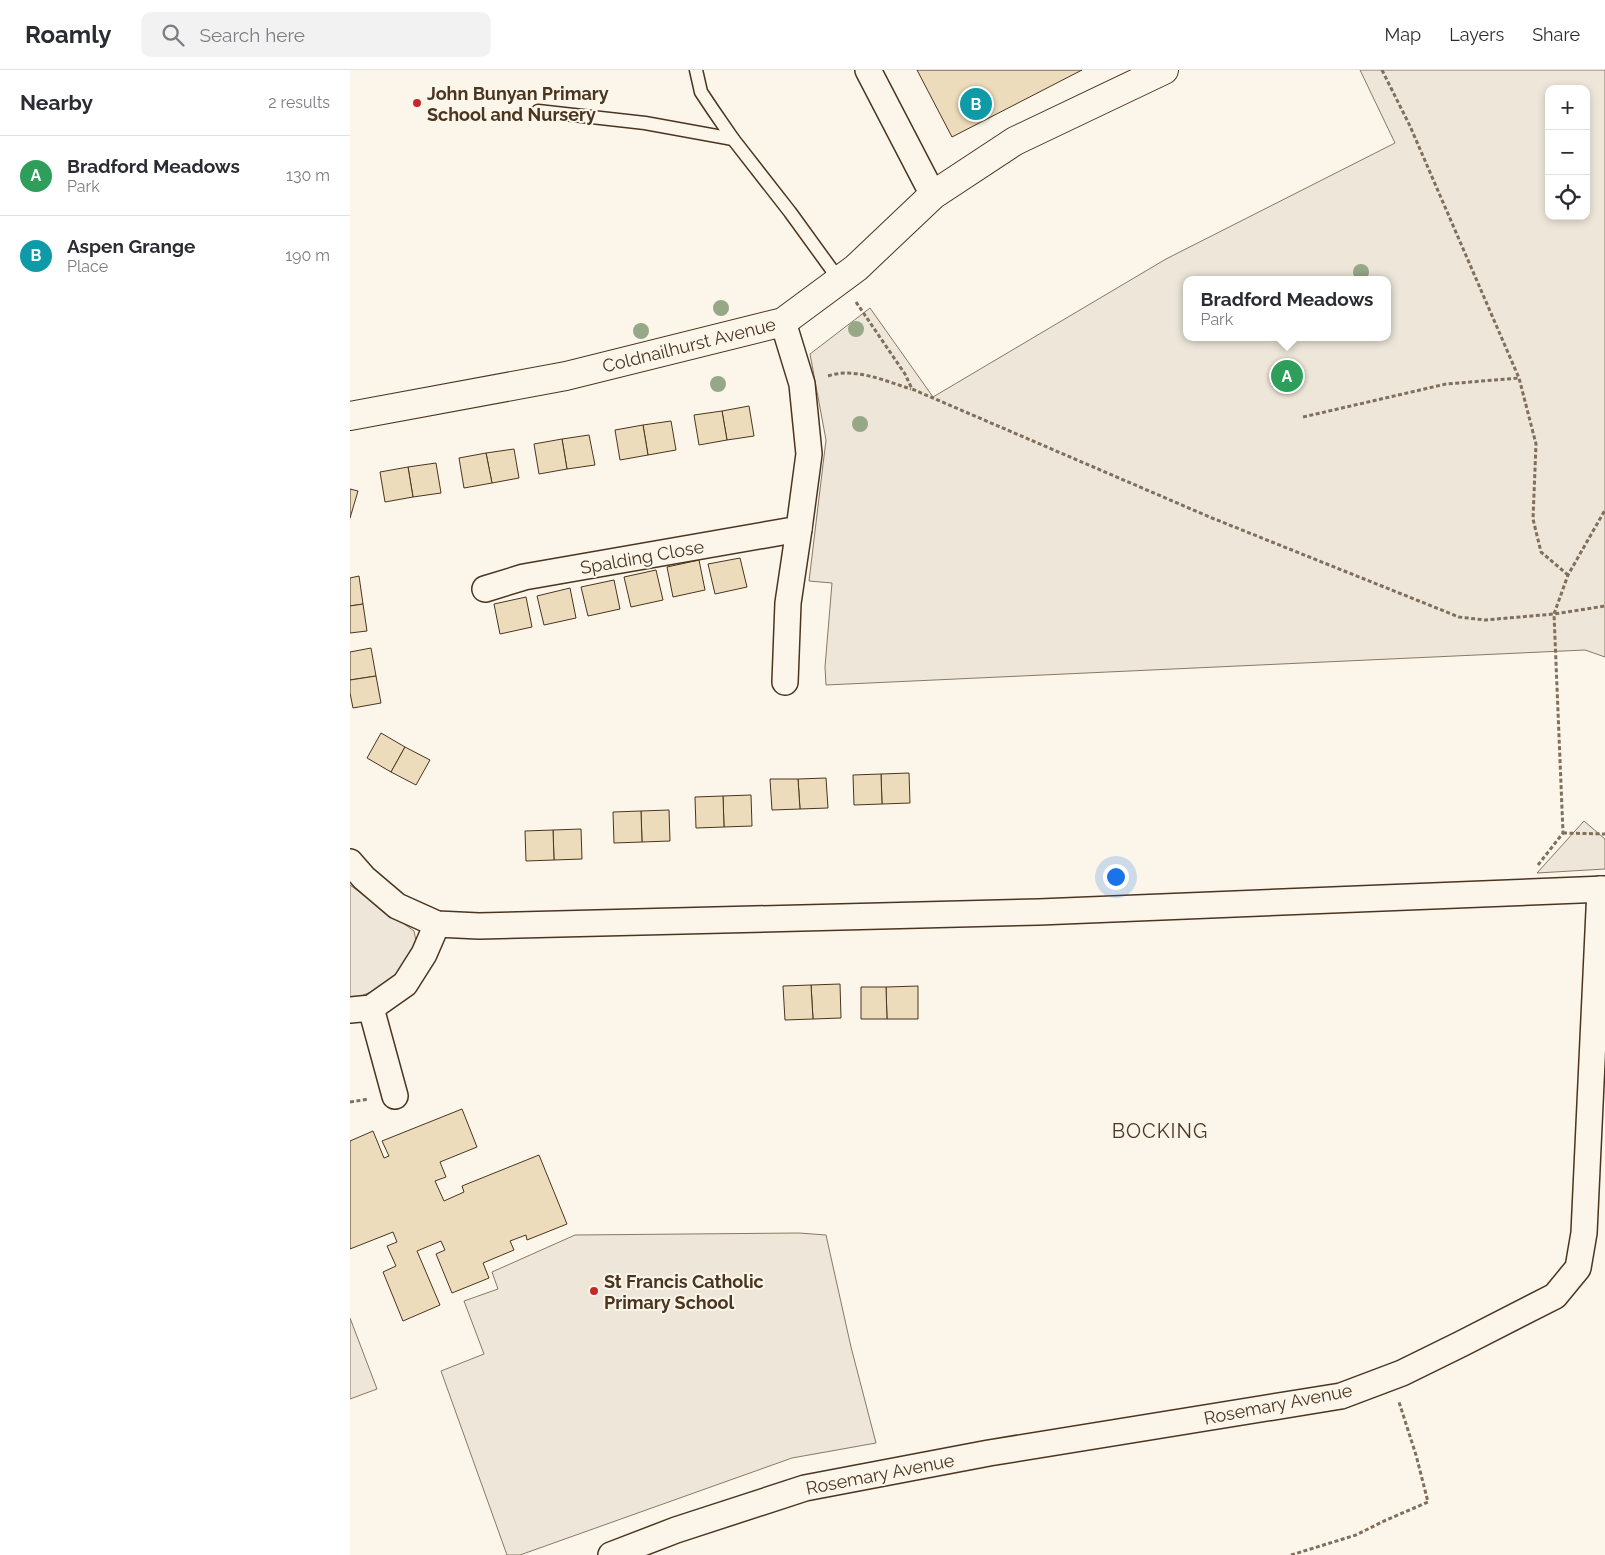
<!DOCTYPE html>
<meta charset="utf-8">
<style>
:root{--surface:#fff;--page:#f2f2f3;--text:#2b2b33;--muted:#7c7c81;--line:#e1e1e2;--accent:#c62828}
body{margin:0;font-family:Raleway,sans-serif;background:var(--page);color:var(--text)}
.controls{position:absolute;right:15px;top:15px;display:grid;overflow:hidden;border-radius:10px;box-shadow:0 2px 8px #0003}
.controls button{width:45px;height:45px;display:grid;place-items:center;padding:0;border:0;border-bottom:1px solid var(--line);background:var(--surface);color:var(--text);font:25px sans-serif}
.you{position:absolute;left:765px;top:806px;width:18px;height:18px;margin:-12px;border:4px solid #fff;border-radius:50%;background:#1a73e8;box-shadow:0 0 0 8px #1a73e833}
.badge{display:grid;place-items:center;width:32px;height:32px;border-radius:50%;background:var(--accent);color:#fff;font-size:16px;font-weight:700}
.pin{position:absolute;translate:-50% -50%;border:2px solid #fff;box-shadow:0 1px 5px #0006}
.popup{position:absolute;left:833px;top:206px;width:208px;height:65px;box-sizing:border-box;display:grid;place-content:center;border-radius:10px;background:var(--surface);filter:drop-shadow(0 1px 4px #0005);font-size:16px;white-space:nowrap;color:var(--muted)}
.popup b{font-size:19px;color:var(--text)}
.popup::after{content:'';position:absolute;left:50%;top:100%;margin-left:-10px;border:10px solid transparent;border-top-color:var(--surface)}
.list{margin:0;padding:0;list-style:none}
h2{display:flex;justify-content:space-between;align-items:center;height:65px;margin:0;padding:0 20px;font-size:21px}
h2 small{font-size:16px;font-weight:400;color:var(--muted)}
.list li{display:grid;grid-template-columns:32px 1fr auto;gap:15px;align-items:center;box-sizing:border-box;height:80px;padding:0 20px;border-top:1px solid var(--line)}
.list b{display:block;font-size:19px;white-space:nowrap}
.list p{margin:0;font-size:16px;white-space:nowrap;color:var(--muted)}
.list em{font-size:16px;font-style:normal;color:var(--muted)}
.icon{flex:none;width:28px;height:28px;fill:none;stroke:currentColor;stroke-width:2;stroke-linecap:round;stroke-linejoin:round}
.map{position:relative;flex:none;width:1255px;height:1485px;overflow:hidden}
header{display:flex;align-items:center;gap:30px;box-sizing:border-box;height:70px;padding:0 25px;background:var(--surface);border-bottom:1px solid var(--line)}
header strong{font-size:24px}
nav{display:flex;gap:28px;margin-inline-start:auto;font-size:18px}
.search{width:350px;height:45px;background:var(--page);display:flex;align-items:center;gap:12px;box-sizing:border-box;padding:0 18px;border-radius:10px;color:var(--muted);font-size:19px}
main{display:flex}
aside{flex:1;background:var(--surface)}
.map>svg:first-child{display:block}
</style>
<header>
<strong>Roamly</strong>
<div class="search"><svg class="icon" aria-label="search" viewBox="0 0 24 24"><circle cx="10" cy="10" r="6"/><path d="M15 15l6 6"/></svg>Search here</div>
<nav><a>Map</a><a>Layers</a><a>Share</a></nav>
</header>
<main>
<aside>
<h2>Nearby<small>2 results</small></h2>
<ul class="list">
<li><span class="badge" style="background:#2e9e5b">A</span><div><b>Bradford Meadows</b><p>Park</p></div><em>130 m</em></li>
<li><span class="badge" style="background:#0f9aa8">B</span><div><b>Aspen Grange</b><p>Place</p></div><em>190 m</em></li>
</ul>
</aside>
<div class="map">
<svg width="1255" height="1485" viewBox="0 0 1255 1485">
<rect width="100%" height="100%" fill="#fbf6e9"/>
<g fill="#ede6d9" stroke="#887966" fill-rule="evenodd">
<path d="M1010 0H1255V587L1235 580 476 615 475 597 482 513 459 511 476 370 460 284 520 238 583 327 816 189 1045 73ZM1199 19H1236V146H1199ZM837 210H1037V267H837Z"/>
<polygon points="1234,751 1255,769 1255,799 1187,803"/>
<polygon points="0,815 64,861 67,876 56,897 38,915 6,928 0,927"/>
<polygon points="449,1163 476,1165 501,1277 526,1373 442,1388 170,1485 157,1485 91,1301 134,1284 114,1231 148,1219 142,1202 225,1165"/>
<polygon points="0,1248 27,1319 0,1329"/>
</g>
<g fill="#ecdcbc" stroke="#4a3520">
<polygon points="567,0 732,0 602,67"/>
<polygon points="399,336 404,366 377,370 372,341"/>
<polygon points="372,341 377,370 349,375 344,345"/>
<polygon points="321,351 326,380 298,385 293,355"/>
<polygon points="293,355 298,385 270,390 265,360"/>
<polygon points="239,365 245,395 217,399 212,369"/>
<polygon points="212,369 217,399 189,404 184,374"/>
<polygon points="164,379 169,408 142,413 136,383"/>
<polygon points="136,383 142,413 114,418 109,388"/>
<polygon points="86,393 91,423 63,427 58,397"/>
<polygon points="58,397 63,427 35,432 30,402"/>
<polygon points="0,419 8,421 0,448"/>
<polygon points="390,488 397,517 365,524 358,494"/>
<polygon points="349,490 355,520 323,527 317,497"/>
<polygon points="306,500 313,530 281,537 274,507"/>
<polygon points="9,506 13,534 0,536 0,508"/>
<polygon points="264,510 270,539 238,546 231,517"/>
<polygon points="220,518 226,548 194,555 187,526"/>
<polygon points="176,527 182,557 150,564 144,534"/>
<polygon points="13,534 17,561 0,563 0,536"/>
<polygon points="21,578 26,606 0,610 0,582"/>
<polygon points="26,606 31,633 3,638 0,623 0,610"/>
<polygon points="31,663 55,677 41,702 17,688"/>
<polygon points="55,677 80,690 66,715 41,702"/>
<polygon points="559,703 560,733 532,734 531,704"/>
<polygon points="531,704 532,734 504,735 503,705"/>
<polygon points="476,708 478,738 450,739 448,709"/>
<polygon points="420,709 448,709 450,739 422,740"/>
<polygon points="401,725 402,756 374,757 373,726"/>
<polygon points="373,726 374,757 346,758 345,727"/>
<polygon points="319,740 320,771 292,772 291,741"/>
<polygon points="291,741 292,772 264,773 263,742"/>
<polygon points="231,759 232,789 204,790 203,760"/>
<polygon points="203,760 204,790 176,791 175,761"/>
<polygon points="490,914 491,948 463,949 461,915"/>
<polygon points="461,915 463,949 435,950 433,916"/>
<polygon points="568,916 568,949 537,949 536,917"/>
<polygon points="511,917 536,917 537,949 511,949"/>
<polygon points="112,1039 127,1077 90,1092 96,1107 85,1111 94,1131 114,1122 112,1116 189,1085 217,1154 177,1170 176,1165 160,1171 164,1180 133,1193 139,1208 102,1223 86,1184 95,1180 91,1171 67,1181 90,1235 53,1251 33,1202 46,1196 37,1176 47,1172 43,1162 0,1179 0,1071 23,1061 34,1088 39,1086 32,1071"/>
</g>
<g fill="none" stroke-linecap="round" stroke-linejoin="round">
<g stroke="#4a3520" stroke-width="15">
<g id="service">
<polyline points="346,0 351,22 363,40 383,69 440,142 490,211"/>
<polyline points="188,41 295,53 383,69"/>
</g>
</g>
<g stroke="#4a3520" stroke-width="28">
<g id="minor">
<polyline points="518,0 583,125"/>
<polyline points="135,519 174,507 449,459 459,384 452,314 433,252"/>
<polyline points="435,612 438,533 449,459"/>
<polyline points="0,792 14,808 47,836 87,854 129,856 689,842 1255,819"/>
<polyline points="21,938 45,1026"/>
<polyline points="0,940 21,938 55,914 74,884 87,854"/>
<polyline points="261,1485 326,1460 455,1418 639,1383 991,1326 1052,1303 1111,1274 1205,1226 1228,1198 1234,1163 1250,819"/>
</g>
</g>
<g stroke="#4a3520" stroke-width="30">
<polyline id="tertiary" points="0,346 216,306 433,252 506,198 583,125 665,71 814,0"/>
</g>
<g stroke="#7f6f5c" stroke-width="3" stroke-dasharray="4 2.5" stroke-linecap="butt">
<polyline points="1032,0 1060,56 1169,308 1186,374 1183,449 1191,482 1218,505"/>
<polyline points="506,232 555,304 562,319 862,448 1109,547 1135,550 1204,544 1255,536"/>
<path d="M478 306C505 297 535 311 561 319"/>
<polyline points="953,347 1096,314 1169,308"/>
<polyline points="1213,763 1255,764"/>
<polyline points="1188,795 1213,763 1204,544 1218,505 1255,440"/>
<polyline points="0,1032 19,1029"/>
<polyline points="941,1485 1006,1465 1034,1451 1078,1432 1066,1385 1049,1332"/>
</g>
<use href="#service" stroke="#fbf6e9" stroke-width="12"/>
<use href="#minor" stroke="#fbf6e9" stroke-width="25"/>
<use href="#tertiary" stroke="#fbf6e9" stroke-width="28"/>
</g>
<g fill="#96a887">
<circle cx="1011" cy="202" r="8"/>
<circle cx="371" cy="238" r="8"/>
<circle cx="506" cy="259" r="8"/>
<circle cx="291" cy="261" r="8"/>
<circle cx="368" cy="314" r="8"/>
<circle cx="510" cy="354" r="8"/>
</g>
<g fill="#c62828" stroke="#fbf6e9" stroke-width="2">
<circle cx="67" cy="33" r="5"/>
<circle cx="244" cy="1221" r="5"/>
</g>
<g text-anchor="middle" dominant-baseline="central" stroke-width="4" stroke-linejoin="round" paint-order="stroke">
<g font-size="18" font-weight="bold" fill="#4a3520" stroke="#fbf6e9" text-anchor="start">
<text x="77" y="23">John Bunyan Primary<tspan x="77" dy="21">School and Nursery</tspan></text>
<text x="254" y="1211">St Francis Catholic<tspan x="254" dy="21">Primary School</tspan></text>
</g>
<g font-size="18" fill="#4a3520" stroke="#fbf6e9">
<text transform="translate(339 275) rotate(-14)">Coldnailhurst Avenue</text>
<text transform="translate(292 487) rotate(-10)">Spalding Close</text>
<text transform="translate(928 1334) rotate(-11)">Rosemary Avenue</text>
<text transform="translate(530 1404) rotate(-11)">Rosemary Avenue</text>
</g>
<g font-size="20" letter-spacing="1" fill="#4a3520" stroke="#fbf6e9">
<text x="810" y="1061">BOCKING</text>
</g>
</g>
</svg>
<div class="controls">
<button>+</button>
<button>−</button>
<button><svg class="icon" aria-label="locate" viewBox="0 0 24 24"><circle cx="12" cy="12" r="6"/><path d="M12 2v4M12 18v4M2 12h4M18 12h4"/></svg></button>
</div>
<div class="you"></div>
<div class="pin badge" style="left:937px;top:306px;background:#2e9e5b">A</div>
<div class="popup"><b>Bradford Meadows</b>Park</div>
<div class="pin badge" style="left:626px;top:34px;background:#0f9aa8">B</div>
</div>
</main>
